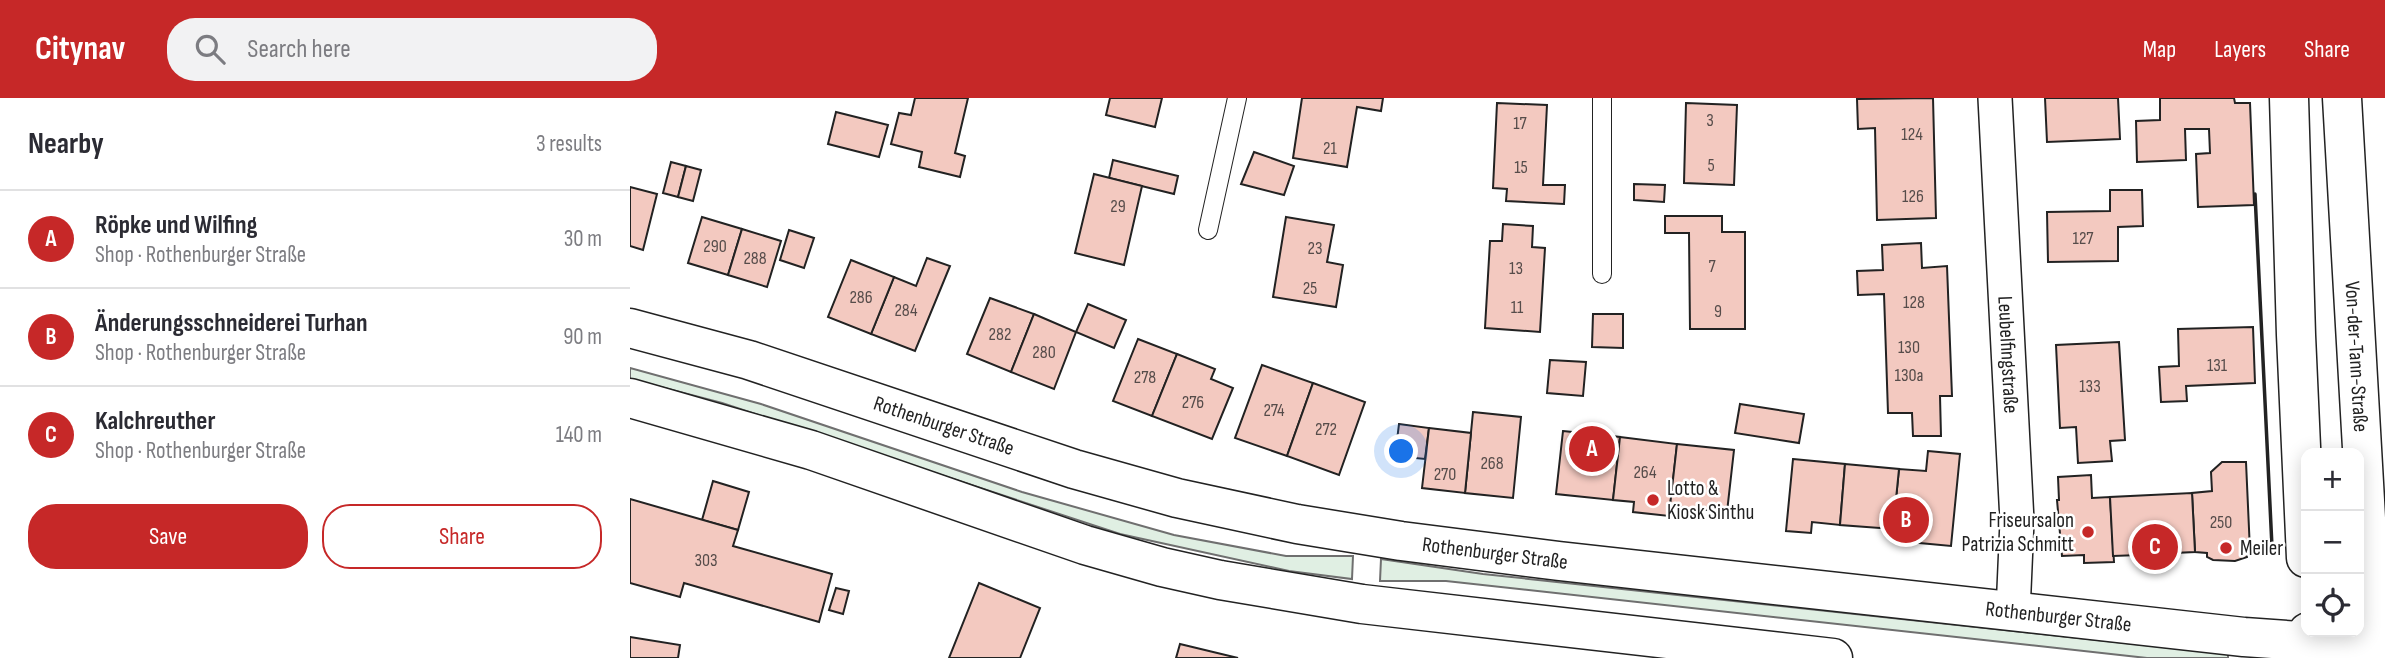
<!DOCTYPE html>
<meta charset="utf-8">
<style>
:root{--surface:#fff;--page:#f2f2f3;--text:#2b2b33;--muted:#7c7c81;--line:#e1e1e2;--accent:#c62828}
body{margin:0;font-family:"Sofia Sans Condensed",sans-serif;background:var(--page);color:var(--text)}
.controls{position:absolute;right:21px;bottom:21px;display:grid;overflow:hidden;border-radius:14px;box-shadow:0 4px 18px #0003}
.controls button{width:63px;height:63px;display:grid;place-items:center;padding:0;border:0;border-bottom:2px solid var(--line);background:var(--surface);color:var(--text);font:35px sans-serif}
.you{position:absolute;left:772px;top:354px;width:24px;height:24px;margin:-18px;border:5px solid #fff;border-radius:50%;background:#1a73e8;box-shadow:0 0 0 10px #1a73e833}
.badge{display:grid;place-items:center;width:46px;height:46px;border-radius:50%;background:var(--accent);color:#fff;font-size:23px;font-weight:700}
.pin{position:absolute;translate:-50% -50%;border:4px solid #fff;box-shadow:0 2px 7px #0006}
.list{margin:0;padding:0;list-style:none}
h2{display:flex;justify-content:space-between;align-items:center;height:91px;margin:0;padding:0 28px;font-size:30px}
h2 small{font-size:23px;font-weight:400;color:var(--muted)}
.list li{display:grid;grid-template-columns:46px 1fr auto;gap:21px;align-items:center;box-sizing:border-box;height:98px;padding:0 28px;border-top:2px solid var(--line)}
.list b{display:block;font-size:26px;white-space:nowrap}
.list p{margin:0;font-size:23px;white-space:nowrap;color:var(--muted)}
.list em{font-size:23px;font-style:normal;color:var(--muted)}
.actions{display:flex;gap:14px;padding:21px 28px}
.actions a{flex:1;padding:16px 0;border:2px solid var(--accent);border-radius:28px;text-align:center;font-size:24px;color:var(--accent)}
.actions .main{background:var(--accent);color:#fff}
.icon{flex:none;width:38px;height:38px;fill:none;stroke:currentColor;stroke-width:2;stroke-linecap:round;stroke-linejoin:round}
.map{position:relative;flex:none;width:1755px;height:560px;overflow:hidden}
header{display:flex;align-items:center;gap:42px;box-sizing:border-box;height:98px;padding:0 35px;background:var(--accent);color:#fff}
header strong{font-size:33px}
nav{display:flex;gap:38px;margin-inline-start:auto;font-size:24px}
.search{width:490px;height:63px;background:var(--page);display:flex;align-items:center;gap:18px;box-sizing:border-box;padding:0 24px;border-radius:28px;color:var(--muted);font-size:26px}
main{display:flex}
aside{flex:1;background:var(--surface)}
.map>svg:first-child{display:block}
</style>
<header>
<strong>Citynav</strong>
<div class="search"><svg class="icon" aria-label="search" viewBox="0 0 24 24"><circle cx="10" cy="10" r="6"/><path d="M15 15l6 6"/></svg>Search here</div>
<nav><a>Map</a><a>Layers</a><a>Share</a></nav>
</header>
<main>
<aside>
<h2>Nearby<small>3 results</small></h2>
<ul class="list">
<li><span class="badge">A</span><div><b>Röpke und Wilfing</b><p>Shop · Rothenburger Straße</p></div><em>30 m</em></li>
<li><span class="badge">B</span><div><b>Änderungsschneiderei Turhan</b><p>Shop · Rothenburger Straße</p></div><em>90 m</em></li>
<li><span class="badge">C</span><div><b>Kalchreuther</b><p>Shop · Rothenburger Straße</p></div><em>140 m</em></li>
</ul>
<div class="actions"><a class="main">Save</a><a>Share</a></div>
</aside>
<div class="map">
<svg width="1755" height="560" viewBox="0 0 1755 560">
<rect width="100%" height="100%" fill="#fff"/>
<g fill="#e0efe3" stroke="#6f6f6f" stroke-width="2">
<polygon points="0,270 131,306 392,394 544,437 656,458 723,458 722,481 659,473 490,436 92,305 0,281"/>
<polygon points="751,461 853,476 1598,556 1598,560 1517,560 816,483 750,483"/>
</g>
<g fill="#f3c9c0" stroke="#222" stroke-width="2">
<polygon points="285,0 338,0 325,55 335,58 330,79 289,69 292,54 261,46 269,15 281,17"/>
<polygon points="480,0 532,0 525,29 476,17"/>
<polygon points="672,0 753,0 751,13 727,9 717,69 663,60"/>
<polygon points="1303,0 1306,120 1247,122 1245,30 1228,31 1227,1"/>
<polygon points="1415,0 1488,0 1490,41 1417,44"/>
<polygon points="1530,0 1604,0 1605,5 1620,5 1624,107 1568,109 1566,56 1580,55 1579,31 1555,31 1556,62 1507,64 1506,23 1530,22"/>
<polygon points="867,5 917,7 913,87 935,87 934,106 876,103 877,91 863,90"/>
<polygon points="1056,5 1107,7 1104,87 1054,85"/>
<polygon points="206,14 258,27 249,59 198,46"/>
<polygon points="624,54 664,68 654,97 611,86"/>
<polygon points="483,62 548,78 544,96 479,80"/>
<polygon points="41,64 56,68 48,99 33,95"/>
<polygon points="56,68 71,72 63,103 48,99"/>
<polygon points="464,76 512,88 494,167 445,155"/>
<polygon points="1004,86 1035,87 1034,104 1004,102"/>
<polygon points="0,89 27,96 13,152 0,148"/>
<polygon points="1480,92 1512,92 1513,128 1488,129 1488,163 1418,164 1417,114 1480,113"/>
<polygon points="1035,118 1092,118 1092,134 1115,134 1115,231 1060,231 1059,135 1035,135"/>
<polygon points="72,119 112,131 98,177 58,165"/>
<polygon points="656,119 704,127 697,164 713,167 706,209 643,199"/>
<polygon points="873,126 903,128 902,149 915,150 910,234 855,230 860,143 872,143"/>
<polygon points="112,131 151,143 137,189 98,177"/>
<polygon points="159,132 184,140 174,170 150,162"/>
<polygon points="1291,145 1292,170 1317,168 1322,298 1310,298 1311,338 1283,338 1282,315 1258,315 1254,196 1228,197 1227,173 1253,172 1252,147"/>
<polygon points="297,160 320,168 285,253 241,236 264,179 286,188"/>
<polygon points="221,162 264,179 241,236 198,219"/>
<polygon points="360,200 404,216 381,274 337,256"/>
<polygon points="458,206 496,222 484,250 446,234"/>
<polygon points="404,216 446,234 424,291 381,274"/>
<polygon points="963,216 993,216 993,250 962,249"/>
<polygon points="1623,229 1625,285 1556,288 1557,303 1531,304 1529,269 1549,268 1548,231"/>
<polygon points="508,241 547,256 522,318 483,303"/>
<polygon points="1489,244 1495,342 1480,343 1482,363 1448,365 1446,329 1430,330 1426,247"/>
<polygon points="547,256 585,271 581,281 603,290 582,341 522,318"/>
<polygon points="920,262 956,264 953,298 917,295"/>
<polygon points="632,267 683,285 657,358 605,340"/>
<polygon points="683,285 735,304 709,377 657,358"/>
<polygon points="1110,306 1174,316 1169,345 1105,335"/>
<polygon points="843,314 891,319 883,400 835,395"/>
<polygon points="769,326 799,330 795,361 765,358"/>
<polygon points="799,330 841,335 835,395 792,390"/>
<polygon points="933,333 990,339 983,402 926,396"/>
<polygon points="990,339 1047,346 1039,418 1003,414 1004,404 983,402"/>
<polygon points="1047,346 1104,352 1097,414 1040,408"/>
<polygon points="1298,353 1330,356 1321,448 1279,444 1280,433 1263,431 1269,371 1296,373"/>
<polygon points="1163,361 1215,366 1210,427 1182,424 1181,435 1156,433"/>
<polygon points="1592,364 1616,364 1620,453 1617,453 1617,459 1605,463 1583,462 1577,459 1577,455 1565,454 1562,395 1582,393 1581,374"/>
<polygon points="1215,366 1269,371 1263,431 1210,427"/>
<polygon points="1461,377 1462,400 1480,399 1484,464 1454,465 1454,457 1432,458 1427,402 1429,402 1428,379"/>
<polygon points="83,383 119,394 108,432 72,422"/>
<polygon points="1562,395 1565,454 1544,455 1544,465 1509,467 1509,457 1483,458 1480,399"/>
<polygon points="0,401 108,432 103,448 202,476 189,524 54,485 50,499 0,485"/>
<polygon points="349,485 410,510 390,560 319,560"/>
<polygon points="206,490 219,493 213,516 199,512"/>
<polygon points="0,539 50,547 48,560 0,560"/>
<polygon points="550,546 608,560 546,560"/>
</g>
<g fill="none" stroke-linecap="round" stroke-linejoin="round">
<g stroke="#222" stroke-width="20">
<g id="service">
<polyline points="972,0 972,176"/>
<polyline points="578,132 607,0"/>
</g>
</g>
<g stroke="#222" stroke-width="36">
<g id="minor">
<path id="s1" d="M1365 0 1387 423 1383 514"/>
</g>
</g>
<g stroke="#222" stroke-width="41">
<g id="secondary">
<path id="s2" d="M0 230 119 262 444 371 547 400 667 426 771 443 929 463 1614 539 1755 549"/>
<polyline points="0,300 181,352 455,447 532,469 590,482 732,506 1203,560"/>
</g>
</g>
<g stroke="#222" stroke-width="41">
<g id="primary">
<polyline points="1659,0 1666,237 1676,460"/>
<path id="s3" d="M1712 0 1744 560"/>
<polyline points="1678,534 1679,560"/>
</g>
</g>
<use href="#service" stroke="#fff" stroke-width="18"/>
<use href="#minor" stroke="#fff" stroke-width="33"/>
<use href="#secondary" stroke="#fff" stroke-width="38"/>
<use href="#primary" stroke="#fff" stroke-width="38"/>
<polyline stroke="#222" stroke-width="3.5" points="1625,96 1642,449"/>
</g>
<g fill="#c62828" stroke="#fff" stroke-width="2.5">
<circle cx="1023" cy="402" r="7"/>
<circle cx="1458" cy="434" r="7"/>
<circle cx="1596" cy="450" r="7"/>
</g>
<g text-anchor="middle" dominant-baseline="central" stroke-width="5" stroke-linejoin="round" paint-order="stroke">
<g font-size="18" fill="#564c4a">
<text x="1080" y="22">3</text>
<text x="890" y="25">17</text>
<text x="1282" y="36">124</text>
<text x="700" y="50">21</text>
<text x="1081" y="67">5</text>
<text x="891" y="69">15</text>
<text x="1283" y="98">126</text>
<text x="488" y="108">29</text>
<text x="1453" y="140">127</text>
<text x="85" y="148">290</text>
<text x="685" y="150">23</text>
<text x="125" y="160">288</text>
<text x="1082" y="168">7</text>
<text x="886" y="170">13</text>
<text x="680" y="190">25</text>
<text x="231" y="199">286</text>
<text x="1284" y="204">128</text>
<text x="887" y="209">11</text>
<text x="276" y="212">284</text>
<text x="1088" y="213">9</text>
<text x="370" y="236">282</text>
<text x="1279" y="249">130</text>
<text x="414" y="254">280</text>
<text x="1587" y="267">131</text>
<text x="1279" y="277">130a</text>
<text x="515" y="279">278</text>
<text x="1460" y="288">133</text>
<text x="563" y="304">276</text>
<text x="644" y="312">274</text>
<text x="696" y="331">272</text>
<text x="862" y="365">268</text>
<text x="1015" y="374">264</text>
<text x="815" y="376">270</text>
<text x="1591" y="424">250</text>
<text x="76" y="462">303</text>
</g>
<g font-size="21" fill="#222" stroke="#fff">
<text stroke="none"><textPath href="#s1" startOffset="257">Leubelfingstraße</textPath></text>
<text stroke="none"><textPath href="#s3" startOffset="259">Von-der-Tann-Straße</textPath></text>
<text stroke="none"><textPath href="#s2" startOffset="329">Rothenburger Straße</textPath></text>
<text stroke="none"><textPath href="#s2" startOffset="896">Rothenburger Straße</textPath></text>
<text stroke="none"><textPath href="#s2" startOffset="1463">Rothenburger Straße</textPath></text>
</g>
<g font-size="21" fill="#222" stroke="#fff" text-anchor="start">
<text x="1037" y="390">Lotto &amp;<tspan x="1037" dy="24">Kiosk Sinthu</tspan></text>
<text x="1444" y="422" text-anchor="end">Friseursalon<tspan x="1444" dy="24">Patrizia Schmitt</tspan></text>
<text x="1610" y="450">Meiler</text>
</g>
</g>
</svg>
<div class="controls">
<button>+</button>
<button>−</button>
<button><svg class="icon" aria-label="locate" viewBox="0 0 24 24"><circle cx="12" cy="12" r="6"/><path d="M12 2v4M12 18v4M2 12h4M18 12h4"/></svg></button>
</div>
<div class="you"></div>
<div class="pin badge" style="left:962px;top:351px">A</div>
<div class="pin badge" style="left:1276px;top:422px">B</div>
<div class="pin badge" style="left:1525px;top:449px">C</div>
</div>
</main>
